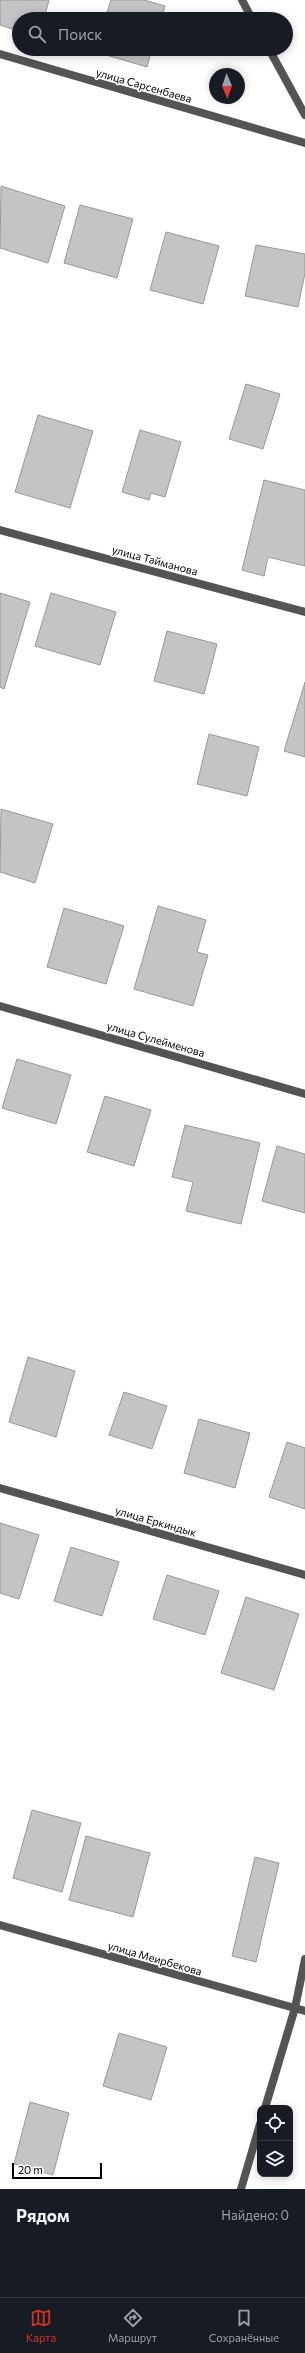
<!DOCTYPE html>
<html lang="ru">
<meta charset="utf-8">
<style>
:root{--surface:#171b24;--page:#242831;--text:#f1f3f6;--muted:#9ea1a6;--line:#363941;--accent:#d93025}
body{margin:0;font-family:Commissioner,sans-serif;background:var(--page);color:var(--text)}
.controls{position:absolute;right:12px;bottom:12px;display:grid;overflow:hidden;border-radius:8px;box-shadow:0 2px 10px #0003}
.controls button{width:36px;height:36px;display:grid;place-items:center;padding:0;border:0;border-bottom:1px solid var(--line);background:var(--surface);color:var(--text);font:20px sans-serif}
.compass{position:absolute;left:209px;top:68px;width:36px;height:36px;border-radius:50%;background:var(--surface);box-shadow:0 2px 10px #0003;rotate:178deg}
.scale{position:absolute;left:12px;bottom:10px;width:90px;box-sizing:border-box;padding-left:4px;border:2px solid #000;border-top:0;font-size:11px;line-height:14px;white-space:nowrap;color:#000;-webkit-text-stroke:3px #fff;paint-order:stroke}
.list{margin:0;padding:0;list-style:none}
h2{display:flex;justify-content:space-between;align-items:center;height:52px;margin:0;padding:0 16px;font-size:17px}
h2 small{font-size:13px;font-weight:400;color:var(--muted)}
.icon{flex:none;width:22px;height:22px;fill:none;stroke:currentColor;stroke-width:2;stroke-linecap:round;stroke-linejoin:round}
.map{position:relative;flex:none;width:305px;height:2189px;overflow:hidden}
.search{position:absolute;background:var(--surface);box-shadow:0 2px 10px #0003;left:12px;right:12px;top:12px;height:44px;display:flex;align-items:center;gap:10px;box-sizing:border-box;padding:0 14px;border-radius:22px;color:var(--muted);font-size:15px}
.sheet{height:108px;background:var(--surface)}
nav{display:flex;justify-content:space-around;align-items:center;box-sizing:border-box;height:56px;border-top:1px solid var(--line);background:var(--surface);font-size:11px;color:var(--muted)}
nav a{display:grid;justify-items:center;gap:2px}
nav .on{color:var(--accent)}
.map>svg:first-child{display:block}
</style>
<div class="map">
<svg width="305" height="2189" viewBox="0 0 305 2189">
<rect width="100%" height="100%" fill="#fff"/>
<g fill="#c4c4c4" stroke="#989898">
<polygon points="0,0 49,0 44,19 19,19 19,31 0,25"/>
<polygon points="111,0 144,0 165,6 161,19 105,19"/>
<polygon points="97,49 152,49 147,67 96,52"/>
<polygon points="1,186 65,206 48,263 0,248"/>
<polygon points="80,205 133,219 117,278 64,263"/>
<polygon points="166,232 219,246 203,304 150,290"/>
<polygon points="256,245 305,254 305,273 298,307 245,296"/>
<polygon points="246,384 280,394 263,449 229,439"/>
<polygon points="38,415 93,431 70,508 15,492"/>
<polygon points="140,430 181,442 165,497 151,493 149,500 122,492"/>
<polygon points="264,480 305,490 305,566 268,557 264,576 242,570"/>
<polygon points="0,593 30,602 4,689 0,687"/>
<polygon points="51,593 116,612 100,665 35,646"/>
<polygon points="167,631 217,644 204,694 154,681"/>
<polygon points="305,682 305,757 284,751"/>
<polygon points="209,734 259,747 247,796 197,784"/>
<polygon points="1,809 53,824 35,883 0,872"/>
<polygon points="158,906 206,920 197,952 208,955 193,1006 134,989"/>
<polygon points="64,908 124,926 106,984 47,967"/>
<polygon points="17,1059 71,1075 56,1124 2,1108"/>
<polygon points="105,1096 151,1110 134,1166 87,1152"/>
<polygon points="185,1125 260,1143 241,1224 186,1211 193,1182 172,1177"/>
<polygon points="277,1146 305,1154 305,1213 262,1201"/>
<polygon points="28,1357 75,1371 56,1437 9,1422"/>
<polygon points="124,1392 167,1406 152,1449 109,1435"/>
<polygon points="199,1419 250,1433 235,1488 184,1473"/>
<polygon points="287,1442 305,1448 305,1509 269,1497"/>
<polygon points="0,1523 39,1535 19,1599 0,1593"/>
<polygon points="71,1547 119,1562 102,1616 54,1601"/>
<polygon points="167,1575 219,1591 205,1635 153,1619"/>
<polygon points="246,1597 299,1614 274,1690 221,1673"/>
<polygon points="32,1810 81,1823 62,1892 13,1878"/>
<polygon points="86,1836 150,1853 133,1917 69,1900"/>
<polygon points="255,1857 279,1863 256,1962 232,1956"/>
<polygon points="119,2033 167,2047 151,2100 103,2086"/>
<polygon points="30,2102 69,2113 53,2175 14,2164"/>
</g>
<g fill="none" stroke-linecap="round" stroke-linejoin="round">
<g stroke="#545454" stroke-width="8">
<polyline points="242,0 252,19"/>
<polyline points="269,49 305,115"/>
<polyline points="0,54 305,143"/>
<polyline points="0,530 305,612"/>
<polyline points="0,1006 305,1094"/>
<polyline points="0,1488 305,1575"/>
<polyline points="0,1925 305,2011"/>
<polyline points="265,2108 295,2008 305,1959"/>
<polyline points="241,2189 260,2124"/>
</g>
</g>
<g text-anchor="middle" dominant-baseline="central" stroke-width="3" stroke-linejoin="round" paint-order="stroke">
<g font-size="11" fill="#000" stroke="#fff">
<text transform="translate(144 85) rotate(16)">улица Сарсенбаева</text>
<text transform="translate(155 560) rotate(15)">улица Тайманова</text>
<text transform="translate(156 1039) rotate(16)">улица Сулейменова</text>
<text transform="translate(156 1521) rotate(16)">улица Еркиндык</text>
<text transform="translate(155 1958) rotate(16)">улица Меирбекова</text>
</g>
</g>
</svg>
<div class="controls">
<button><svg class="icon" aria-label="locate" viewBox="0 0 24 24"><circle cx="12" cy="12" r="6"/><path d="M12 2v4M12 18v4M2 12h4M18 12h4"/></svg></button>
<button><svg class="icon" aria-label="layers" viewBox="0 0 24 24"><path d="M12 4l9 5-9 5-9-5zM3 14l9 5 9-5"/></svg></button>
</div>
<svg class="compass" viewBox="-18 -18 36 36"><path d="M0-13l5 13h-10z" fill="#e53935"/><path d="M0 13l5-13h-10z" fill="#9ea1a6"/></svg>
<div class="scale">20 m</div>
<div class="search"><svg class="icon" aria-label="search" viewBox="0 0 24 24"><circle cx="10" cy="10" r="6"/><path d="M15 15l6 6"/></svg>Поиск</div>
</div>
<section class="sheet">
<h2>Рядом<small>Найдено: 0</small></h2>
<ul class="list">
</ul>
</section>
<nav>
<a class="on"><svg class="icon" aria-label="map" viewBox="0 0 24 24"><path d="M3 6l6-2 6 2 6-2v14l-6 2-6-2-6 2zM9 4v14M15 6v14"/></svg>Карта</a>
<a><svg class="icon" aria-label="directions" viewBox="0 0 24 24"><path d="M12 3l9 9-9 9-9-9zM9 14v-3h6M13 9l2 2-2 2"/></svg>Маршрут</a>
<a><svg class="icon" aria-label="saved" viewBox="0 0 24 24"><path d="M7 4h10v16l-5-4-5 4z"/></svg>Сохранённые</a>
</nav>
